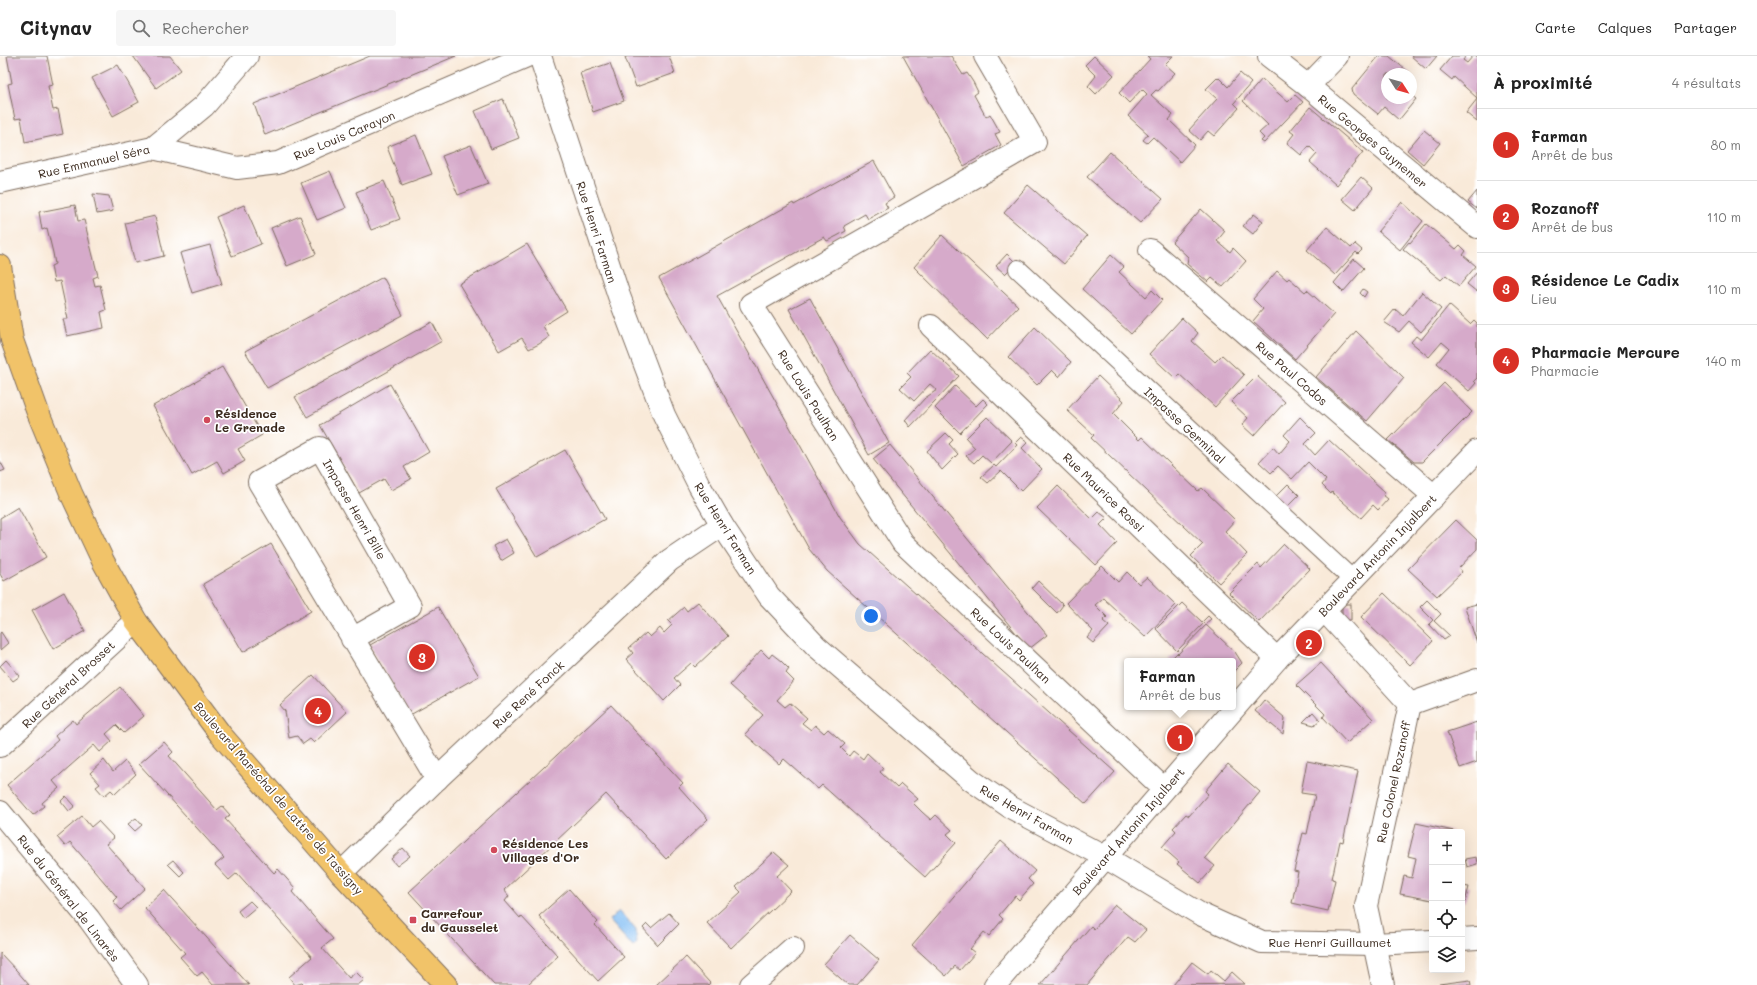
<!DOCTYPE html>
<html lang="fr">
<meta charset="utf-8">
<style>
:root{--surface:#fff;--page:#f6f6f6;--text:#222;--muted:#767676;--line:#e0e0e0;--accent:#d93025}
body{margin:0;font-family:Mali,sans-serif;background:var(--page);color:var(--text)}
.controls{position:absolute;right:12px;bottom:12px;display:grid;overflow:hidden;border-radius:4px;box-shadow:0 4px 16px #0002}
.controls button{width:36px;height:36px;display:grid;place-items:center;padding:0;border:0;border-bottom:1px solid var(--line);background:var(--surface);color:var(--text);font:20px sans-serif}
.compass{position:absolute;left:1381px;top:12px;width:36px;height:36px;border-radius:50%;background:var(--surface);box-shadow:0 4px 16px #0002;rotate:126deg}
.you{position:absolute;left:871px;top:560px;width:14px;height:14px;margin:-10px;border:3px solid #fff;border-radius:50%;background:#1a73e8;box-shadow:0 0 0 6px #1a73e833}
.badge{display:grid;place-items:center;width:26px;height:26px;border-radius:50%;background:var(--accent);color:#fff;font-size:13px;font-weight:700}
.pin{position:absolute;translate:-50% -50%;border:2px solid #fff;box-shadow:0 1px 4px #0006}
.popup{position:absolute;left:1124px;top:602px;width:112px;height:52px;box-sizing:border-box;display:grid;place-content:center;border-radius:4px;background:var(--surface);filter:drop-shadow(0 1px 3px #0005);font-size:13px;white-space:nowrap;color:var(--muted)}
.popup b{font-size:15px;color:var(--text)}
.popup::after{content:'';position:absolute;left:50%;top:100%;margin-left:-8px;border:8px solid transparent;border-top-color:var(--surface)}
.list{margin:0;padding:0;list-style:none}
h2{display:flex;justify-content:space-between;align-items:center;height:52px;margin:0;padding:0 16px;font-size:17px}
h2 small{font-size:13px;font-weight:400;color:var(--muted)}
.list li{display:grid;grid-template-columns:26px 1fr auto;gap:12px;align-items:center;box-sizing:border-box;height:72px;padding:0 16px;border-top:1px solid var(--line)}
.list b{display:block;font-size:15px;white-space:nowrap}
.list p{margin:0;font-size:13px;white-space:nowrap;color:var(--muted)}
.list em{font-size:13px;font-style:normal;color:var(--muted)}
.icon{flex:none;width:22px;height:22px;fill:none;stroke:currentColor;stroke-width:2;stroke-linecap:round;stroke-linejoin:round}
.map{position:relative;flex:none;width:1477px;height:929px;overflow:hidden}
header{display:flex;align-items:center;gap:24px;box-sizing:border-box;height:56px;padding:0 20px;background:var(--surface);border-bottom:1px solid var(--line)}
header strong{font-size:19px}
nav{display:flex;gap:22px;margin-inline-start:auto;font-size:14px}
.search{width:280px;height:36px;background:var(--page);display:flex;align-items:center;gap:10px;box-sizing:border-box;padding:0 14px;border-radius:4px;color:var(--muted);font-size:15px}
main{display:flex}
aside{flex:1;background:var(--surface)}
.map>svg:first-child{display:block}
</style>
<header>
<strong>Citynav</strong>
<div class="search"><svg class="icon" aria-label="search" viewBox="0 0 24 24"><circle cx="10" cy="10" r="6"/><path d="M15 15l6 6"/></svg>Rechercher</div>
<nav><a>Carte</a><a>Calques</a><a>Partager</a></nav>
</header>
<main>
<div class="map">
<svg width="1477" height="929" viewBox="0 0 1477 929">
<rect width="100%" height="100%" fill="#fff"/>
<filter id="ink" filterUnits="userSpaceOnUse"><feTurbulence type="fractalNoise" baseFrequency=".025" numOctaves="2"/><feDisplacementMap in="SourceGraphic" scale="8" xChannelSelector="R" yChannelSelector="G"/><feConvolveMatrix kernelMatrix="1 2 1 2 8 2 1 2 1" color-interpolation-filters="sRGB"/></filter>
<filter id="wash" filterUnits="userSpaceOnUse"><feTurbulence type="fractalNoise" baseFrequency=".012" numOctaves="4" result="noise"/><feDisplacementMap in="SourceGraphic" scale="16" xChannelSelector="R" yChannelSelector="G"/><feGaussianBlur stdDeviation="0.9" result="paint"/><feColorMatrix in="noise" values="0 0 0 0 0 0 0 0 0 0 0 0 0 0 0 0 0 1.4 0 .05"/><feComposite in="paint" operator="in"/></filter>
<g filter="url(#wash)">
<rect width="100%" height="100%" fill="#f9ead9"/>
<polygon fill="#81bdf4" stroke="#5e7489" points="619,855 636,874 637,887 633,891 609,864"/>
<g id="blocks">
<g fill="#d6aaca">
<polygon points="7,0 47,0 53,29 48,30 53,54 58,53 63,78 25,86 21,62 15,63 8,28 12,27"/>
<polygon points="133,0 170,0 181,14 156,32"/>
<polygon points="370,0 456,0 265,79 254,48"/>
<polygon points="629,0 669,0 675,17 636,31 625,1"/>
<polygon points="903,0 951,0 963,19 967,17 973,26 978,36 974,39 986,61 990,58 1000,76 995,78 1001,89 964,110"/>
<polygon points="1094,0 1114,19 1096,38 1088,30 1096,20 1085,9"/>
<polygon points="1147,0 1173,0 1165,8 1175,17 1158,35 1156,34 1151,39 1173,59 1169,64 1195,89 1180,106 1153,81 1147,87 1143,84 1148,78 1128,60 1147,38 1142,33 1129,47 1119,37 1150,3"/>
<polygon points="1379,0 1389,0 1411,18 1387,18 1387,42 1411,42 1411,39 1416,43 1399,64 1384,51 1378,58 1353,38 1352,33"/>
<polygon points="1411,0 1437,0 1426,13"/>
<polygon points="1452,0 1466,0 1463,4 1467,7 1473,0 1477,0 1477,42 1454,21 1452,24 1440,14"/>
<polygon points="610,7 624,45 593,56 580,17"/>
<polygon points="118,9 139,46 113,60 92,22"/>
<polygon points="1240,17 1251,27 1234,47 1239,52 1214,80 1208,75 1200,84 1189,74 1217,43 1206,33 1218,21 1228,31"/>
<polygon points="1262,23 1288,46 1295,39 1303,46 1264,87 1261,85 1264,82 1259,77 1268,69 1243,45"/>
<polygon points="503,43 519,82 491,93 475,55"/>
<polygon points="1477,43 1477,66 1466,57"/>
<polygon points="1310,51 1363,96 1336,129 1310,106 1317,98 1309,90 1301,99 1287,87 1294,78 1290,75"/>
<polygon points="1424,74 1440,87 1423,108 1407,94"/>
<polygon points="416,79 432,118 402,129 387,91"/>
<polygon points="471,89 488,128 458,139 442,100"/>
<polygon points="1110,96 1163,143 1140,167 1087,121"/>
<polygon points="874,105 894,141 885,147 888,152 868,163 865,158 844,170 846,175 837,180 827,185 824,181 717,240 840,461 860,488 1115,716 1086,748 827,515 809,493 659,222 793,147 794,149"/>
<polygon points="330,115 346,152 317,164 301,127"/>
<polygon points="1361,121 1373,132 1355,154 1342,143"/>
<polygon points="384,125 400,163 371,174 356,136"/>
<polygon points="1028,129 1087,180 1064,208 1004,157"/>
<polygon points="1477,135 1477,153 1468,146"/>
<polygon points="93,138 109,140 113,155 97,158"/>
<polygon points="1402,146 1423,165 1400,194 1378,175"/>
<polygon points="75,149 78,165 84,164 98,220 93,222 95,230 100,229 106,254 101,256 104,272 67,280 63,263 68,263 60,225 54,226 51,210 55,208 53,197 47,172 42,174 39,156"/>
<polygon points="244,149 261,188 232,200 216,161"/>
<polygon points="1201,153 1225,175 1217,185 1230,196 1233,192 1246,205 1223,231 1212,222 1208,226 1187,208 1188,201 1172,186"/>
<polygon points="1254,158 1263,165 1253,178 1243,170"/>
<polygon points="155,160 164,200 135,207 125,167"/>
<polygon points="300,160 316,198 287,210 271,172"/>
<polygon points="1426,168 1456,193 1460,189 1466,195 1463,199 1476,210 1459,230 1446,219 1441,224 1403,193 1409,186 1410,187"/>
<polygon points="1327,171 1351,192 1355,188 1362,194 1358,198 1356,196 1335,219 1307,194"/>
<polygon points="942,179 1018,250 987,283 914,211"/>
<polygon points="527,188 567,255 543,270 549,281 539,288 529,293 522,282 499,295 459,228"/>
<polygon points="210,189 222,228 192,237 180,197"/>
<polygon points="1007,198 1016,207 1005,218 996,210"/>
<polygon points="1111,199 1124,211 1119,216 1146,241 1152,234 1162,244 1131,278 1082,233"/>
<polygon points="1354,203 1364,212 1343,236 1334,227"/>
<polygon points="1277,215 1287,224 1289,222 1305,236 1307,234 1334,258 1295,303 1253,265 1263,253 1253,243"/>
<polygon points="1477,216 1477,236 1467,228"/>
<polygon points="383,221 403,259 267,332 245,295"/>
<polygon points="1363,233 1367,236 1364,241 1360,237"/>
<polygon points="1422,236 1441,253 1421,276 1409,265 1399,276 1384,266 1395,253 1403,260"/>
<polygon points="810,242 889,387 869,399 789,253"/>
<polygon points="1449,249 1470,268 1474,264 1477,267 1477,322 1474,325 1476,327 1469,335 1437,307 1449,292 1442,286 1429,301 1411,286 1416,280 1421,284"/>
<polygon points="1182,262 1198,277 1192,285 1215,306 1222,299 1244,319 1215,351 1179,318 1175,322 1149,298"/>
<polygon points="432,266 442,285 307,361 295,341"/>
<polygon points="1035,271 1071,306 1059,321 1052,314 1037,329 1008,301"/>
<polygon points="1356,275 1404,322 1367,365 1316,321"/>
<polygon points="930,293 959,320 910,371 905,364 925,342 937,334 930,328 914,345 900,332 911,321 907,317"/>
<polygon points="222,311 262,379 238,393 245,405 224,417 217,405 192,419 153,350"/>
<polygon points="1098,320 1124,345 1113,358 1139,384 1142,381 1198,435 1202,432 1235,464 1225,475 1247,498 1219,527 1191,500 1203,488 1091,382 1094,379 1067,354"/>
<polygon points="1257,320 1285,346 1254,380 1242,369 1248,362 1231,346"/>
<polygon points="1444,327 1472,356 1422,406 1414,406 1388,384"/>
<polygon points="390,328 429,396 404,411 411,423 391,434 384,423 359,437 320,369"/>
<polygon points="955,330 976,350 983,343 988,348 960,377 935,352"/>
<polygon points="987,361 1012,385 991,407 982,399 974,407 966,400 975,392 966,382"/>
<polygon points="1300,361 1316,377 1305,388 1315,399 1329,384 1385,436 1383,439 1388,443 1378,454 1373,449 1361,462 1332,436 1331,438 1322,429 1326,424 1308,406 1292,423 1278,410 1271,417 1259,406 1273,391 1279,398 1290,385 1284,379"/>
<polygon points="946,377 953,384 949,388 958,398 942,414 927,395"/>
<polygon points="1021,381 1028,386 1022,392 1042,413 1021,435 1001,415 988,427 981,421 994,409 996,411 1017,389 1015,387"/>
<polygon points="890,389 1047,579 1029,593 873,403"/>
<polygon points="565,394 605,463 537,501 496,433"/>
<polygon points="0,405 5,414 0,416"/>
<polygon points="1288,428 1299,439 1285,453 1274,442"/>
<polygon points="1058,430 1092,463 1099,456 1107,462 1100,469 1117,487 1096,509 1037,452"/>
<polygon points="18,451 46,501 4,525 0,518 0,462"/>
<polygon points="1456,464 1477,484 1477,493 1459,512 1462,516 1437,540 1408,513"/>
<polygon points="506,483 514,497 501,505 493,490"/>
<polygon points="271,488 311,555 243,596 203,528"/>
<polygon points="1284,488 1310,513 1259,566 1229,537 1258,508 1261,512"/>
<polygon points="1102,510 1118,526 1127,516 1139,528 1147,521 1176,549 1145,581 1103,542 1095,549 1107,561 1103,565 1109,570 1093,587 1087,582 1093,575 1066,547"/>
<polygon points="1038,525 1063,549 1057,557 1032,532"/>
<polygon points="64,536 85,575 53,593 32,554"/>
<polygon points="1384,537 1433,585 1410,609 1361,561"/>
<polygon points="1427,544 1441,558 1434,565 1450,580 1444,584 1429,568 1433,564 1420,551"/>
<polygon points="698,546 728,580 695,611 691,607 674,622 680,629 664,645 626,603 633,597 629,592 646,577 650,581 660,572 664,577 672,569 668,565 684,551 687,555"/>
<polygon points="1182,547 1202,566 1208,560 1211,563 1205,568 1204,567 1177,595 1156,573"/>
<rect x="1342" y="548" width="9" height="16"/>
<polygon points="1477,548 1477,587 1465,551"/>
<polygon points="438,551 479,620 410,659 370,589"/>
<polygon points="1206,569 1235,596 1242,607 1233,616 1233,605 1169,605 1177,597 1178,598"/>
<polygon points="1,576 8,587 0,594 0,577"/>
<polygon points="761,594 769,602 772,598 781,605 789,613 786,617 794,625 777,644 785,651 790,647 807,662 802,667 811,674 815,669 824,677 828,673 845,688 841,692 849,700 853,695 863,703 867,697 883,712 880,716 897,732 901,728 918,743 913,747 922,756 931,764 936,759 952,774 947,778 956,787 925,821 822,729 818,733 784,703 779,708 745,678 763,659 730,629"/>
<polygon points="6,604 20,620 13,625 0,610"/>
<polygon points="1321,607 1373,663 1347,687 1323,661 1325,658 1296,629"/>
<polygon points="313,619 347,656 314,687 310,683 303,688 297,680 289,682 285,655 280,649"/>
<polygon points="120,631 144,660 124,677 116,669 106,678 112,685 100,696 94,689 53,725 59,732 42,747 44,750 33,759 7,729 58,684 55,680 73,664 76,668"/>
<polygon points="1264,644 1285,662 1283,678 1255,655"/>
<polygon points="611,649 683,727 679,731 708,763 666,803 606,738 504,834 509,840 505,845 520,862 521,860 558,900 527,929 494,929 409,836"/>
<polygon points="1313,656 1320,664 1314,669 1303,666"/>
<polygon points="1477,666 1477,706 1460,712 1447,676"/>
<polygon points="164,686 173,696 169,700 217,754 222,750 230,759 225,763 274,817 278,813 295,832 292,836 333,883 322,892 349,922 356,916 364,924 358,929 304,929 302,927 295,929 289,921 312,901 237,817 229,824 215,809 224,802 139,708"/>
<polygon points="104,704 113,716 125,705 136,718 115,738 111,734 104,740 96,731 100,728 90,717"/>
<polygon points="1307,705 1358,715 1343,786 1340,785 1332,823 1335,824 1328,855 1292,847 1298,816 1294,815 1303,777 1307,778 1315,739 1301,737"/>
<polygon points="1228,708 1260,736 1205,802 1215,810 1200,827 1177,808 1179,806 1162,791 1176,775 1173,772 1186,758 1189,760 1208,738 1205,735"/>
<polygon points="66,740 75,750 69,755 61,745"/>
<polygon points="82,760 91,771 98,765 114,782 106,788 145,832 121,854 113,845 117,841 70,786 65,790 57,781"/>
<polygon points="136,762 142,769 135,775 128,768"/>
<polygon points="1416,767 1454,775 1432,776 1432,844 1400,838 1404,820 1412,822 1416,802 1408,800"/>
<polygon points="1001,785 1035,815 1028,823 1033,828 1019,844 1015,840 1006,851 999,859 1003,863 989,880 984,876 970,893 975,897 960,914 955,910 946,920 912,889"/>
<polygon points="403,792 410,800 397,810 391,803"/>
<polygon points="774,796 789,809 777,820 791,835 731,892 707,867 741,836 736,831"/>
<polygon points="1476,801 1477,808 1467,811 1465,803"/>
<polygon points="173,804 184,816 180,820 168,808"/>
<polygon points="1462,830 1469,831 1465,846 1462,846"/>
<polygon points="569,833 598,866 595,869 624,901 598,925 539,860"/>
<polygon points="164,834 249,929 213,929 202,916 197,920 189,911 180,901 185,897 145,852"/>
<polygon points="250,845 256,851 243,862 238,855"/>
<polygon points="1115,849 1146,874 1135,886 1128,881 1087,929 1040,929 1091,870 1094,873"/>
<polygon points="669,857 679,868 658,889 643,872 647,868 651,872"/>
<polygon points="850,879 879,904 857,929 848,929 824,908"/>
<polygon points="0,897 17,915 29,929 0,929"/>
<polygon points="686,901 710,927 708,929 656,929"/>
<polygon points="1192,906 1208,918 1211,914 1224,925 1232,916 1245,928 1173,929"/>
<polygon points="1470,924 1471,929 1439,929 1439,928"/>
</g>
</g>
</g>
<g filter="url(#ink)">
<use href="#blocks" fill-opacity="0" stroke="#7e6d5f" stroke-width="1"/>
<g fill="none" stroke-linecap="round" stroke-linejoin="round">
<g stroke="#7e6d5f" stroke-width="20">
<polyline id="pedestrian" points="1018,213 1353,524"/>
</g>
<g stroke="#7e6d5f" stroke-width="24">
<g id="minor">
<polyline points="540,0 619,240 664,359 699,429 722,469 769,540 816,590 971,724 1010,751 1105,801 1200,858 1262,886 1374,888 1432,885"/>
<polyline points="985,0 1035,86 751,248 903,487 1164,733"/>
<polyline points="1269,0 1308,30 1477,171"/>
<polyline points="1308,30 1337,0"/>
<polyline points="153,92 237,112 278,107 527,0"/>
<polyline points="0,126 153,92 204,50 247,0"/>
<polyline points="1150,194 1434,440"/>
<polyline points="931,270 1277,603"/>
<polyline points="1324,554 1410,648 1366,850 1383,929"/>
<polyline points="352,583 410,550 320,392 259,426 437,723"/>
<polyline points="1410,648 1477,624"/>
<polyline points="0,690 136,565"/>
<polyline points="0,756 89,863 137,929"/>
<polyline points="341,817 437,723 670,504 722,469"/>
<polyline points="1462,883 1477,882"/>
<polyline points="751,929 793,892"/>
</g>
</g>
<g stroke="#7e6d5f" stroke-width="24">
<polyline id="tertiary" points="995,929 1277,603 1477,395"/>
</g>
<g stroke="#7e6d5f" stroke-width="24">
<polyline id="primary" points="0,210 12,284 37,354 71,437 103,505 136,565 221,679 341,817 446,929"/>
</g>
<use href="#pedestrian" stroke="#fff" stroke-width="18"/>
<use href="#minor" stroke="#fff" stroke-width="22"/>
<use href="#tertiary" stroke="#fff" stroke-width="22"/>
<use href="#primary" stroke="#f1c369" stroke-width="22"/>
</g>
</g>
<g fill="#d1495b" stroke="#fff" stroke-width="1.5">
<circle cx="207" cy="364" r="4"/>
<circle cx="494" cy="794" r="4"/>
<rect x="409" y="860" width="8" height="8" rx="2"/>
</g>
<g text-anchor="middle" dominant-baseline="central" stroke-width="3.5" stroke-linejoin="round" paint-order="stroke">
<g font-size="12" fill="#3b2a1e" stroke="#fff">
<text transform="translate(344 79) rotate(-23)">Rue Louis Carayon</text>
<text transform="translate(1373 85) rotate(40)">Rue Georges Guynemer</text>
<text transform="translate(94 105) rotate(-13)">Rue Emmanuel Séra</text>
<text transform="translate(597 176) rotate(72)">Rue Henri Farman</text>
<text transform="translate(1292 317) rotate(41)">Rue Paul Codos</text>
<text transform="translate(809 339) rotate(58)">Rue Louis Paulhan</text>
<text transform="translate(1185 369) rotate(43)">Impasse Germinal</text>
<text transform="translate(1104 436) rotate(44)">Rue Maurice Rossi</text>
<text transform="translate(355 453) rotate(60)">Impasse Henri Bille</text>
<text transform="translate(726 472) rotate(58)">Rue Henri Farman</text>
<text transform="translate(1377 499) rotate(-46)">Boulevard Antonin Injalbert</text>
<text transform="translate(1011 589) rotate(43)">Rue Louis Paulhan</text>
<text transform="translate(68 628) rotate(-43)">Rue Général Brosset</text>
<text transform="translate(528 638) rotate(-43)">Rue René Fonck</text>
<text transform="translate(1393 726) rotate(-78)">Rue Colonel Rozanoff</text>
<text transform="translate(279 742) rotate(49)">Boulevard Maréchal de Lattre de Tassigny</text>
<text transform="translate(1027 758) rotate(30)">Rue Henri Farman</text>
<text transform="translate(1128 775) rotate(-49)">Boulevard Antonin Injalbert</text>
<text transform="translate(69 842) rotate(52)">Rue du Général de Linarès</text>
<text x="1330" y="886">Rue Henri Guillaumet</text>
</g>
<g font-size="12" font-weight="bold" fill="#3b2a1e" stroke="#fff" text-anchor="start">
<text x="215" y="357">Résidence<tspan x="215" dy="14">Le Grenade</tspan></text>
<text x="502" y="787">Résidence Les<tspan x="502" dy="14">Villages d'Or</tspan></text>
<text x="421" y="857">Carrefour<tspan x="421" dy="14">du Gausselet</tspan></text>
</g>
</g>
</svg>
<div class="controls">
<button>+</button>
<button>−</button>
<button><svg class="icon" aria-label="locate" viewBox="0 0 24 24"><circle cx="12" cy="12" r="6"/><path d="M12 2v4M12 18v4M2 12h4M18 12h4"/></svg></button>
<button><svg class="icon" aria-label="layers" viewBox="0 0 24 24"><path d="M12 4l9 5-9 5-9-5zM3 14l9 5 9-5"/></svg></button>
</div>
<svg class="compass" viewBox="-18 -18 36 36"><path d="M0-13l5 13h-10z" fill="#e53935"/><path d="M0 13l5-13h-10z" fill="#767676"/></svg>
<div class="you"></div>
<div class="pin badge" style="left:1180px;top:682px">1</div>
<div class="popup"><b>Farman</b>Arrêt de bus</div>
<div class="pin badge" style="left:1309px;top:587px">2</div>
<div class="pin badge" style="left:422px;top:601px">3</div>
<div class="pin badge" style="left:318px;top:655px">4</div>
</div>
<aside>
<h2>À proximité<small>4 résultats</small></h2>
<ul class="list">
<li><span class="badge">1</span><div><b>Farman</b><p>Arrêt de bus</p></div><em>80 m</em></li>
<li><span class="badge">2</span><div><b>Rozanoff</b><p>Arrêt de bus</p></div><em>110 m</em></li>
<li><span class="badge">3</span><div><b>Résidence Le Cadix</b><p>Lieu</p></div><em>110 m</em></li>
<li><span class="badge">4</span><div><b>Pharmacie Mercure</b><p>Pharmacie</p></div><em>140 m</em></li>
</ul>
</aside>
</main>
